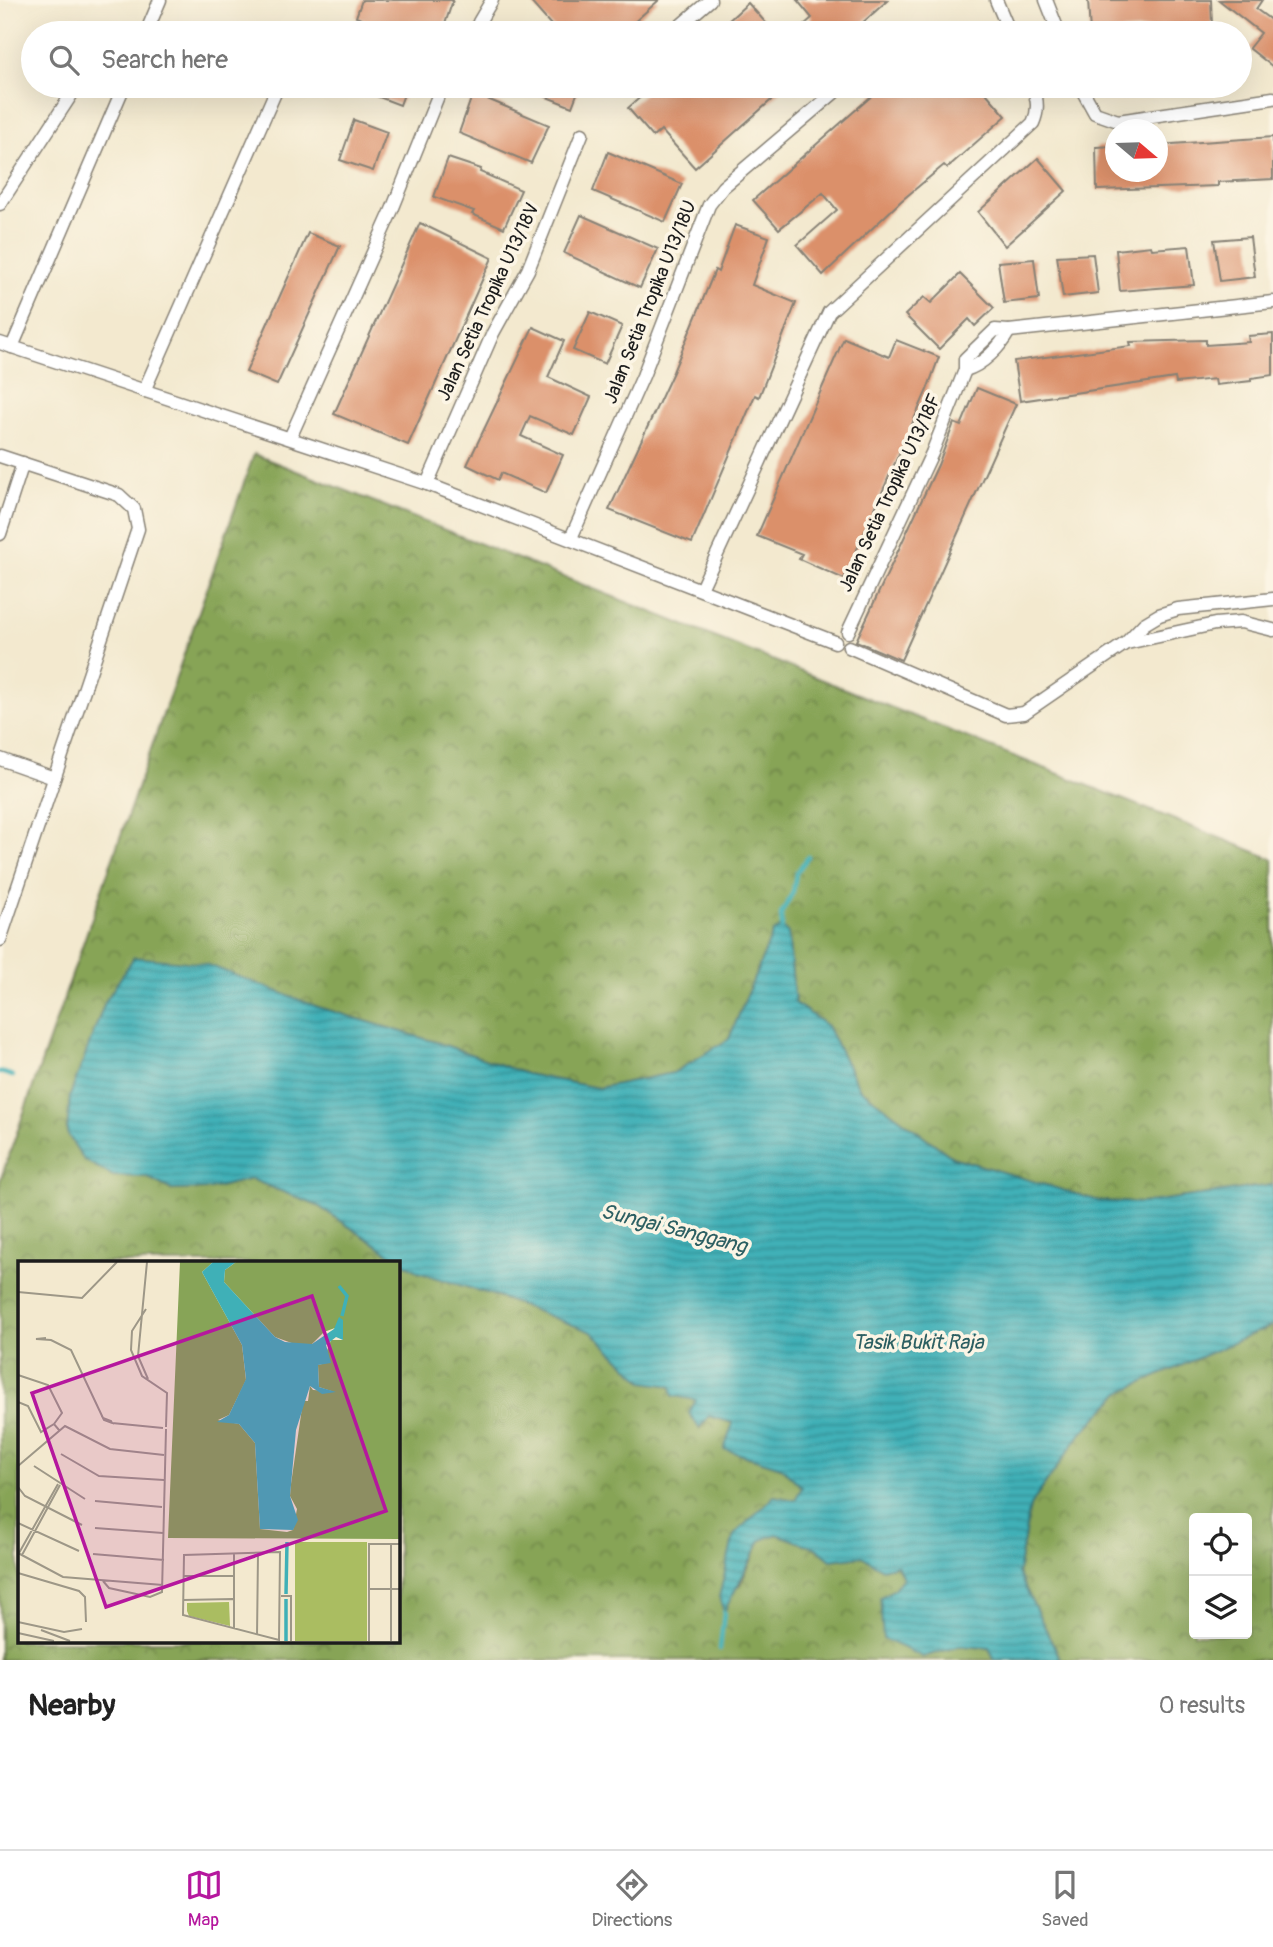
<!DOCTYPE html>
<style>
:root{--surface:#fff;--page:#f2f2f2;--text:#222;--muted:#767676;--line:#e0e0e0;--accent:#b5179e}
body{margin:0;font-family:Pangolin,sans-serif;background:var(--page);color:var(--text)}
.controls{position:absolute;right:21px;bottom:21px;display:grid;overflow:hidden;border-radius:7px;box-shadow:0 7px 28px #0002}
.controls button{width:63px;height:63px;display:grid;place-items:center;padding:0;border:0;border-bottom:2px solid var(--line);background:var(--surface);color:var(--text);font:35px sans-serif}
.compass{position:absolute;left:1105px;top:119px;width:63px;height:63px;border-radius:50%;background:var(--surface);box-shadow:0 7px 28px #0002;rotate:109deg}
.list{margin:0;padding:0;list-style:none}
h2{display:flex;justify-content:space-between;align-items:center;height:91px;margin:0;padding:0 28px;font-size:30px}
h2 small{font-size:23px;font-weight:400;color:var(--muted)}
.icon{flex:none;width:38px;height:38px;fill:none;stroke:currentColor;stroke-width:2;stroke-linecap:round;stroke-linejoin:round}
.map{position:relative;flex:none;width:1273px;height:1660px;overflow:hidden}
.search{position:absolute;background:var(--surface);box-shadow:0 7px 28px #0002;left:21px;right:21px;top:21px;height:77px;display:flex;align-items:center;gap:18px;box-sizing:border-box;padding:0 24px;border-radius:38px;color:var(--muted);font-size:26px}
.sheet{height:189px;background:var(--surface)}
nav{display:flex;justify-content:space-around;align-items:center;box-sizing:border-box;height:98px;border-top:2px solid var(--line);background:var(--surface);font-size:19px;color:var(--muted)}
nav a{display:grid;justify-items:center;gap:4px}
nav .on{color:var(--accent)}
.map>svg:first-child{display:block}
</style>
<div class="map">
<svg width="1273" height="1660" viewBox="0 0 1273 1660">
<defs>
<pattern id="forest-crowns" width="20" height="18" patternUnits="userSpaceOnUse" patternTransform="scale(1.75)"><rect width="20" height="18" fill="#87a457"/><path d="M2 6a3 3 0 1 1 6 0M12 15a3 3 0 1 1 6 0" fill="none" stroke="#6e8547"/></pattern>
<pattern id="water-rules" width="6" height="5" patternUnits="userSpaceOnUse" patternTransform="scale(1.75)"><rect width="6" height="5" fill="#3fb0b7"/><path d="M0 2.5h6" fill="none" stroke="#348e94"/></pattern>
</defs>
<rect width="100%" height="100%" fill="#fcf5e5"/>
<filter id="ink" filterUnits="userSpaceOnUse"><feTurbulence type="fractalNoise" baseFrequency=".0143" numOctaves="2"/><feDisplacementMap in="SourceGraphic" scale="14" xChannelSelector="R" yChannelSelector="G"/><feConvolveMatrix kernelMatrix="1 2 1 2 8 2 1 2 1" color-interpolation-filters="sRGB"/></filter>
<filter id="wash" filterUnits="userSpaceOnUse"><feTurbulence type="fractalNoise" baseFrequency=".00686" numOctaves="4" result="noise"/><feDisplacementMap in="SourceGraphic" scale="28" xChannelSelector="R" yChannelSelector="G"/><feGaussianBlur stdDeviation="1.57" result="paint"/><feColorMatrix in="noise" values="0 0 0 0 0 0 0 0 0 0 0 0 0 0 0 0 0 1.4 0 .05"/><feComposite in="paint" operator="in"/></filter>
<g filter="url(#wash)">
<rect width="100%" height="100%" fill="#f3e9cf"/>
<g fill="url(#forest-crowns)" stroke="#52603a" stroke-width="2" fill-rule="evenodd">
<path d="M254 454 1273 859V1185L1142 1203 1099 1201 952 1157 859 1088 827 1026 795 1003 788 933 773 932 729 1039 673 1073 598 1088 526 1074 439 1043 318 1007 164 962 134 958 105 1002 70 1096 67 1133 84 1160 113 1175 147 1177 172 1190 210 1189 251 1179 318 1206 418 1272 496 1296 592 1332 644 1382H660L696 1400 700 1428 709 1416 733 1423 725 1449 781 1467 803 1487 795 1500 774 1496 739 1587 761 1540 777 1534 816 1548 831 1560 862 1556 882 1569 897 1565 903 1578 893 1590 923 1657 960 1646 989 1648 995 1660H0V1181ZM19 1263H397V1641H19Z"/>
<path d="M1273 1325V1660H1061L1018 1573 1030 1506 1079 1436 1121 1392ZM1194 1518H1247V1634H1194Z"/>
</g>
<polygon fill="url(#water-rules)" stroke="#2e666a" stroke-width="2" points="782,927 788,933 795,1003 827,1026 859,1088 952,1157 1099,1201 1142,1203 1273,1185 1273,1325 1121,1392 1079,1436 1030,1506 1018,1573 1061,1660 995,1660 989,1648 960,1646 923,1657 883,1639 880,1597 893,1590 903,1578 897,1565 882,1569 862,1556 831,1560 816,1548 777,1534 761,1540 724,1612 719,1597 734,1535 774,1496 795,1500 802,1487 781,1467 724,1449 733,1423 709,1416 699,1428 689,1413 696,1400 673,1396 671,1386 644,1382 592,1332 496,1296 418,1272 318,1206 251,1179 210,1189 172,1190 147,1177 113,1176 84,1160 67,1133 70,1096 105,1002 134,957 206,964 318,1007 439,1043 526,1074 598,1088 673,1073 729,1039 773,932"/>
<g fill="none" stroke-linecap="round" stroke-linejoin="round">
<g stroke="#3fb0b7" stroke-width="4.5">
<polyline points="782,927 781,914 793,892 796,873 808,857"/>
<polyline points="0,1072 13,1076"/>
<polyline points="720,1649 724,1612"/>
</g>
</g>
<g id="blocks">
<g fill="#db906b">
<polygon points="362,0 453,0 442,33 405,33 392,28 390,31 356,17"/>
<polygon points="529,0 659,0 622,33 558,33"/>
<polygon points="797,0 888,0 860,25 858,23 846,33 795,33 812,18"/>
<polygon points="1088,0 1211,0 1212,25 1090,33"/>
<polygon points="1219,0 1262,0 1256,9 1271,20 1273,17 1273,67 1249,48 1261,33"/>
<polygon points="748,3 775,33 715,33"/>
<polygon points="350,86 407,86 400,105"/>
<polygon points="519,86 580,86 572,107"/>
<polygon points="653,86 787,86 695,168 661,130 653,137 628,108"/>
<polygon points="883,86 980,86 1006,116 947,168 944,165 901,201 823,275 797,245 837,210 823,193 779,229 753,200"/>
<polygon points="473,93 549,125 531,163 459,133"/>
<polygon points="354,120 387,132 373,171 340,160"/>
<polygon points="1273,137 1273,179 1218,182 1218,186 1097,190 1096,147 1116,146 1116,172 1158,172 1158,145"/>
<polygon points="608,152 682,184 665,222 593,191"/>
<polygon points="448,158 481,169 480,172 521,190 504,228 472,214 474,211 434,197"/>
<polygon points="1038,158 1066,191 1005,246 978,212"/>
<polygon points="581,215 658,249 640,288 564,253"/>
<polygon points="420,223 492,258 408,445 334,414"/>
<polygon points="735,225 769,237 752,285 796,303 759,397 755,395 692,543 609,510 673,372 715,270 718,272"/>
<polygon points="308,233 340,246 277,385 246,372"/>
<polygon points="1250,237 1255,277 1220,281 1214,240"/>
<polygon points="1151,246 1152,249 1189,246 1194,285 1120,291 1116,250"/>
<polygon points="1093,254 1098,293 1063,297 1057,256"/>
<polygon points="1034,259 1039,299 1004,303 998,262"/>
<polygon points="960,274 994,308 975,326 969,319 939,349 905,315 924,297 931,303"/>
<polygon points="590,312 622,326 605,364 573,350"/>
<polygon points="533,327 564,341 548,377 591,397 574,435 530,416 521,436 563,455 546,493 501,473 498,480 467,465"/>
<polygon points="1273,334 1273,375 1251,378 1251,381 1216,385 1215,379 1176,383 1175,378 1020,401 1014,361 1131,346 1130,342 1206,340 1206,345 1249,342 1248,336"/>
<polygon points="844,338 889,357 896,340 939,357 927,390 844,579 799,559 802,554 757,536"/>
<polygon points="977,388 1016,404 901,660 856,641 938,465 954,423 961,426"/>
</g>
</g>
</g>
<g filter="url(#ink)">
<use href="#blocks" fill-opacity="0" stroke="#888276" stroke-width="2"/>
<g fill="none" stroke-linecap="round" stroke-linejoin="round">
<g stroke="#888276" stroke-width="15">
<g id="street">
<polyline points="996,0 1010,33"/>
<polyline points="1046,0 1059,33"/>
<polyline points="479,22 492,0"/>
<polyline points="146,33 160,0"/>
<polyline points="301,33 303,28"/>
<polyline points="672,33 710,0"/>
<polyline points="1080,86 1095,113 1118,121 1273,98"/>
<polyline points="610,88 612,86"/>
<polyline points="0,204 77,86"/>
<path d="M995 330 1009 331C1000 347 983 365 965 370V359Z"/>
<polyline points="1009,331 1273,302"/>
<polyline points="0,343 427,484 835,642"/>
<polyline points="12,347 124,86"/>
<polyline points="144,391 278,86"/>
<polyline points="290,438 392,210 442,86"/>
<polyline points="0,456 119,495 134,509 138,529 0,940"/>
<polyline points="427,484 493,333 528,270 582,134"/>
<polyline points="0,534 23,463"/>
<polyline points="571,538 643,376 709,205 723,187 842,86"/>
<path d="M701 589 829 312 1033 123C1039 110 1038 99 1032 86"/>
<polyline points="848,632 932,453 965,370"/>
<polyline points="1127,643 1215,624 1241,622 1273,630"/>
<polyline points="849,647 1006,715 1024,713 1126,643 1144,624 1159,615 1178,609 1273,599"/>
<polyline points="0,759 54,778"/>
</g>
</g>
<use href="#street" stroke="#fff" stroke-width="12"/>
</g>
</g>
<g text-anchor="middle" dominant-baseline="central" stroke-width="7" stroke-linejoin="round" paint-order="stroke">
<g font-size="19" fill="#1c1c1c" stroke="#fcf5e5">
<text transform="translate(488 302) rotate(-65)">Jalan Setia Tropika U13/18V</text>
<text transform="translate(650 302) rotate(-68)">Jalan Setia Tropika U13/18U</text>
<text transform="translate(890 493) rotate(-65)">Jalan Setia Tropika U13/18F</text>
</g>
<g font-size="21" font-style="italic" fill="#2c5f62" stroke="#fcf5e5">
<text transform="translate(674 1229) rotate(14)">Sungai Sanggang</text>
<text x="918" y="1342">Tasik Bukit Raja</text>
</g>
</g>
<g transform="translate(18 1261)">
<rect width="382" height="382" fill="#f3e9cf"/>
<path d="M277 281H349V380H277ZM211 341 212 365 171 355 169 350V342Z" fill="#aabd61"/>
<path d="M162 1H195L184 11 224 84 228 119 211 154 200 159 221 163 237 182 242 268 269 271 275 269 279 248 272 235 273 223 285 140H290L292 125 295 129 313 130 301 126 300 104 304 103 313 79H325V64L306 71 294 83 282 85 257 76 206 21 207 9 218 1H381V278L150 277Z" fill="#87a457"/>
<path d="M195 1H218L207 9 206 21 257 76 267 81 294 83 316 68 321 56 325 59V79L318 76 308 84 313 102 300 104 301 126 318 131 304 133 292 125 278 169 272 235 280 259 275 269 242 268 237 182 221 163 199 161 211 154 228 118 224 84 184 11Z" fill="#3fb0b7"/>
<path fill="none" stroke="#3fb0b7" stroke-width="3.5" d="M321 25 329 35 324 55M268 333 269 281M268 380V338"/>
<path fill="none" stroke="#9d9787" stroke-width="2" d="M129 1 120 95 130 118M0 31 64 37 99 1M128 48 114 70 113 89 124 115 149 132 148 166M28 77 18 78 33 79 53 89 85 157M0 114 30 124 44 152 36 163M0 141 10 145 23 171 36 163 41 169M85 157 93 160 94 162 86 159ZM94 162 145 167M43 193 81 215 146 219M0 205 47 165 92 188 146 194M16 205 67 238M0 226 7 235 64 264M77 240 144 246M0 262 61 290M77 267 145 272M373 283V380M262 291 261 379 165 354 166 294ZM0 292 45 316 145 324M1 292 40 223M75 293 146 299M4 294 42 224M0 312 61 330 67 336 68 361M165 315H215M85 320 91 327 132 336 144 331 148 168M351 328H382M263 335H273V380M165 339 215 338M0 361 46 371 64 368M23 369 52 380M216 369V292M0 372 36 380M239 375 240 292M351 380V283H382"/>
<path fill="#b5179e" fill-opacity="0.15" stroke="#b5179e" stroke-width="3.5" d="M294 35 368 250 88 346 14 132Z"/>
<rect width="382" height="382" fill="none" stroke="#1c1c1c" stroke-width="3.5"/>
</g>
</svg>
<div class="controls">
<button><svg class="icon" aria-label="locate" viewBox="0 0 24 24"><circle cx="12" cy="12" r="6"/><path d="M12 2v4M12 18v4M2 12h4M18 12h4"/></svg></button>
<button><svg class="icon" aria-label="layers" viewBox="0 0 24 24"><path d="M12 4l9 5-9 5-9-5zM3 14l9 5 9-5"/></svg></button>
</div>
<svg class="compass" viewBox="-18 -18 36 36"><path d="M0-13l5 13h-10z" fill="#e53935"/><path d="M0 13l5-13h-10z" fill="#767676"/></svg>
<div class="search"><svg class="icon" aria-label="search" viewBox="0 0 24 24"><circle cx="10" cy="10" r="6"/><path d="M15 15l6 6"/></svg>Search here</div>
</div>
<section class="sheet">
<h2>Nearby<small>0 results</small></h2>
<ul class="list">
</ul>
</section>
<nav>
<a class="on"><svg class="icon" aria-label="map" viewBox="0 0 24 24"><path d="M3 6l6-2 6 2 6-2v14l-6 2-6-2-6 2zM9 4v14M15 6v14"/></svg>Map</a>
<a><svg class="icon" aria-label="directions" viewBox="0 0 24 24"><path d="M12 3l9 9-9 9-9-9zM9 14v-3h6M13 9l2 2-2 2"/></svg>Directions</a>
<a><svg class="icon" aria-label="saved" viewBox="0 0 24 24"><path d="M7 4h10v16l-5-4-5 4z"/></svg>Saved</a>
</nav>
